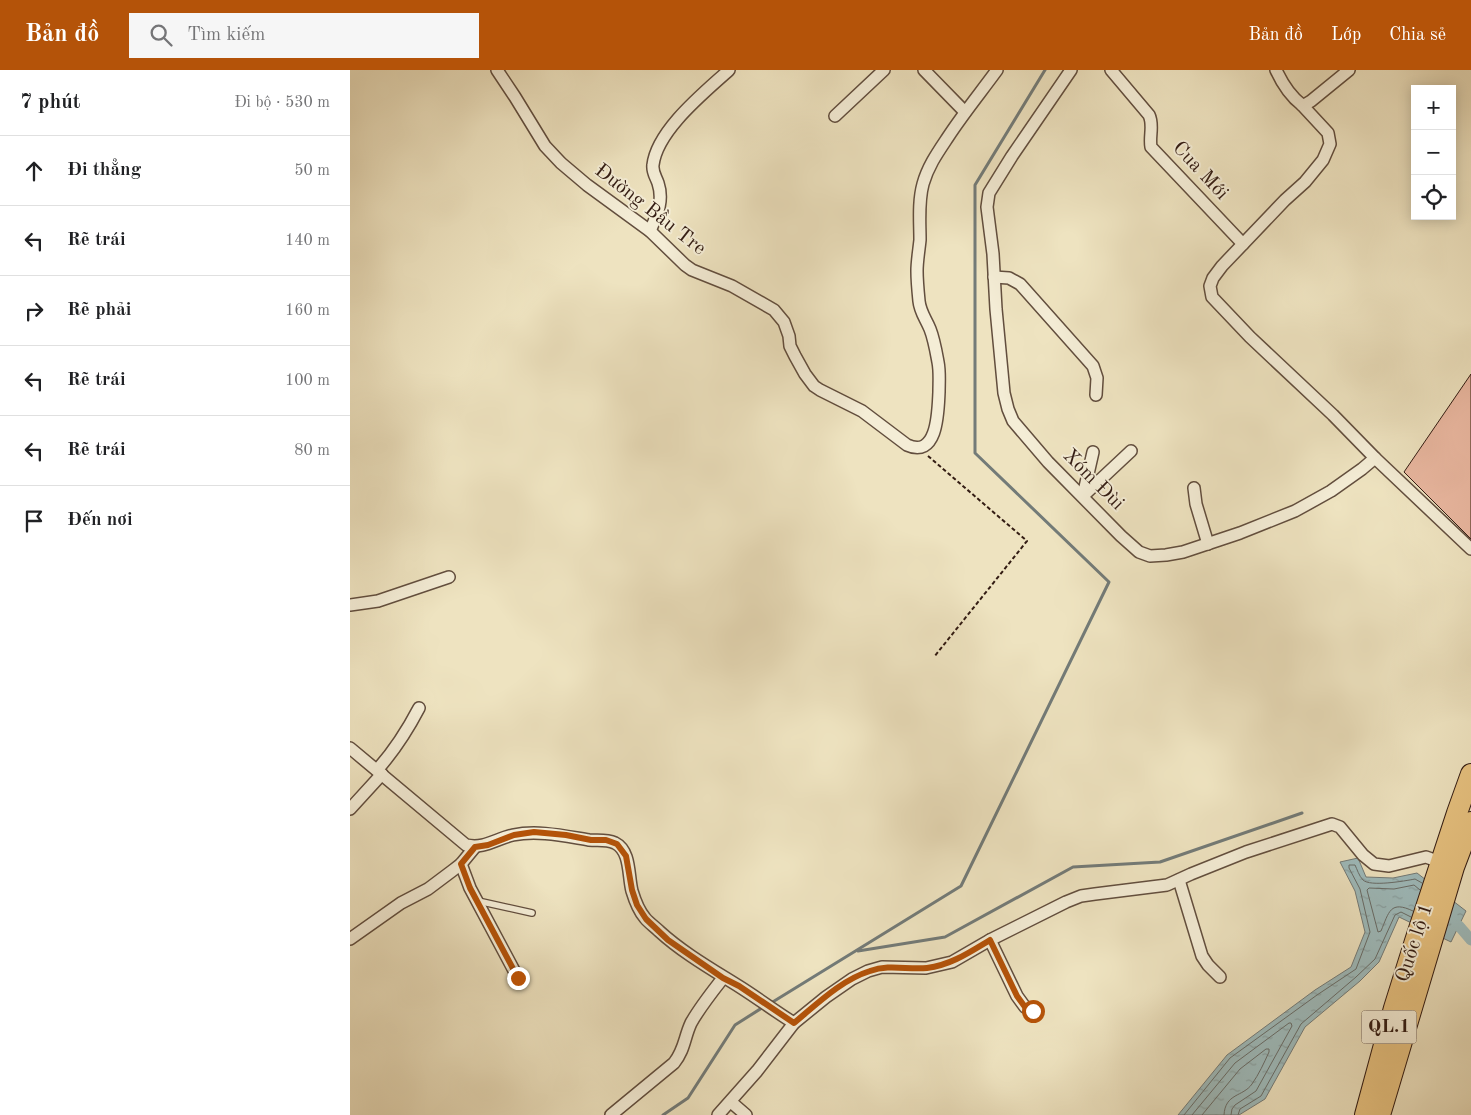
<!DOCTYPE html>
<html lang="vi">
<meta charset="utf-8">
<style>
:root{--surface:#fff;--page:#f6f6f6;--text:#202124;--muted:#757577;--line:#e0e0e0;--accent:#b45309}
body{margin:0;font-family:"Old Standard TT",serif;background:var(--page);color:var(--text)}
.controls{position:absolute;right:15px;top:15px;display:grid;overflow:hidden;border-radius:0px;box-shadow:0 2px 12px #0003}
.controls button{width:45px;height:45px;display:grid;place-items:center;padding:0;border:0;border-bottom:1px solid var(--line);background:var(--surface);color:var(--text);font:25px sans-serif}
.stop{position:absolute;width:15px;height:15px;margin:-11px;border:4px solid #b45309;border-radius:50%;background:#fff}
.stop.end{background:#b45309;border-color:#fff;box-shadow:0 1px 5px #0008}
.list{margin:0;padding:0;list-style:none}
h2{display:flex;justify-content:space-between;align-items:center;height:65px;margin:0;padding:0 20px;font-size:21px}
h2 small{font-size:16px;font-weight:400;color:var(--muted)}
.list li{display:grid;grid-template-columns:32px 1fr auto;gap:15px;align-items:center;box-sizing:border-box;height:70px;padding:0 20px;border-top:1px solid var(--line)}
.list b{display:block;font-size:19px;white-space:nowrap}
.list em{font-size:16px;font-style:normal;color:var(--muted)}
.icon{flex:none;width:28px;height:28px;fill:none;stroke:currentColor;stroke-width:2;stroke-linecap:round;stroke-linejoin:round}
.map{position:relative;flex:none;width:1121px;height:1045px;overflow:hidden}
header{display:flex;align-items:center;gap:30px;box-sizing:border-box;height:70px;padding:0 25px;background:var(--accent);color:#fff}
header strong{font-size:24px}
nav{display:flex;gap:28px;margin-inline-start:auto;font-size:18px}
.search{width:350px;height:45px;background:var(--page);display:flex;align-items:center;gap:12px;box-sizing:border-box;padding:0 18px;border-radius:0px;color:var(--muted);font-size:19px}
main{display:flex}
aside{flex:1;background:var(--surface)}
.map>svg:first-child{display:block}
</style>
<header>
<strong>Bản đồ</strong>
<div class="search"><svg class="icon" aria-label="search" viewBox="0 0 24 24"><circle cx="10" cy="10" r="6"/><path d="M15 15l6 6"/></svg>Tìm kiếm</div>
<nav><a>Bản đồ</a><a>Lớp</a><a>Chia sẻ</a></nav>
</header>
<main>
<aside>
<h2>7 phút<small>Đi bộ · 530 m</small></h2>
<ul class="list">
<li><svg class="icon" aria-label="ahead" viewBox="0 0 24 24"><path d="M12 20V5M6 11l6-6 6 6"/></svg><div><b>Đi thẳng</b></div><em>50 m</em></li>
<li><svg class="icon" aria-label="left" viewBox="0 0 24 24"><path d="M17 20v-9H6M10 6l-5 5 5 5"/></svg><div><b>Rẽ trái</b></div><em>140 m</em></li>
<li><svg class="icon" aria-label="right" viewBox="0 0 24 24"><path d="M7 20v-9h11M14 6l5 5-5 5"/></svg><div><b>Rẽ phải</b></div><em>160 m</em></li>
<li><svg class="icon" aria-label="left" viewBox="0 0 24 24"><path d="M17 20v-9H6M10 6l-5 5 5 5"/></svg><div><b>Rẽ trái</b></div><em>100 m</em></li>
<li><svg class="icon" aria-label="left" viewBox="0 0 24 24"><path d="M17 20v-9H6M10 6l-5 5 5 5"/></svg><div><b>Rẽ trái</b></div><em>80 m</em></li>
<li><svg class="icon" aria-label="arrive" viewBox="0 0 24 24"><path d="M6 21V4h12l-3 4 3 4H6"/></svg><div><b>Đến nơi</b></div></li>
</ul>
</aside>
<div class="map">
<svg width="1121" height="1045" viewBox="0 0 1121 1045">
<defs>
<pattern id="water-ripples" width="26" height="14" patternUnits="userSpaceOnUse" patternTransform="scale(1.25)"><rect width="26" height="14" fill="#9ebbbc"/><path d="M2 4q2-2 4 0t4 0M15 11q2-2 4 0t4 0" fill="none" stroke="#89a0a1"/></pattern>
</defs>
<rect width="100%" height="100%" fill="#eee3c0"/>
<filter id="stains"><feTurbulence type="fractalNoise" baseFrequency=".004" numOctaves="4"/><feColorMatrix values="0 0 0 0 .2 0 0 0 0 .09 0 0 0 0 .02 0 0 0 .5 -.17"/></filter>
<radialGradient id="worn" r=".72"><stop offset=".6" stop-color="#630" stop-opacity="0"/><stop offset="1" stop-color="#630" stop-opacity=".3"/></radialGradient>
<polygon fill="url(#water-ripples)" stroke="#737b78" points="1008,788 1016,807 1043,808 1067,803 1116,841 1101,872 1049,847 1029,892 1010,911 955,957 915,1029 889,1045 828,1045 877,985 965,920 1001,897 1015,862 1005,821 990,792"/>
<g fill="none" stroke-linecap="round" stroke-linejoin="round">
<g stroke="#686c68" stroke-width="1">
<path d="M1063 841C1040 830 1039 842 1031 861L1028 862 1017 820 1019 818 1044 819 1064 815 1070 820"/>
<path d="M834 1045 880 988 967 925 1006 899 1020 862 1010 819 999 798V795H1005C1007 799 1009 806 1013 810 1020 817 1055 811 1065 809L1072 813"/>
<polyline points="842,1045 885,993 939,953 941,953 942,956 906,1021 885,1035 882,1039 881,1045"/>
<path d="M852 1045 890 999 916 979H919V982C914 993 909 1004 902 1014 893 1027 875 1023 874 1045"/>
<polyline points="888,1045 890,1039 911,1026 951,954 1006,907 1025,889 1045,845 1051,842 1061,847"/>
</g>
<g stroke="#737b78" stroke-width="3">
<polyline points="508,881 595,867 723,797 810,792 952,743"/>
<polyline points="421,933 611,816 759,512 625,383 625,115 695,0"/>
<polyline points="313,1045 338,1028 385,955 415,936"/>
</g>
<polyline stroke="#9ebbbc" stroke-width="11" points="1109,856 1121,870"/>
</g>
<polygon fill="#e9b7a0" stroke="#331c13" points="1121,304 1121,469 1054,402"/>
<g fill="none" stroke-linecap="round" stroke-linejoin="round">
<g stroke="#624e3e" stroke-width="8">
<polyline id="service" points="128,831 182,843"/>
</g>
<g stroke="#624e3e" stroke-width="14">
<g id="minor">
<path d="M147 0 165 27 195 76 211 93 237 115 300 161 335 195 342 200 382 216 424 240 434 252 439 266 440 276 445 286 455 304 464 316 470 320 512 341 557 375C588 389 588 341 589 322 589 312 590 302 588 292 586 281 584 269 580 259 576 249 570 242 569 231 568 221 567 211 567 201 567 191 569 180 570 170 570 152 568 132 573 114 578 96 588 82 598 67 613 44 631 22 647 0"/>
<polyline points="574,0 615,42"/>
<polyline points="721,0 662,86 639,123 637,137 643,184 646,239 654,323 658,339 663,351 698,392 771,466 789,482 800,486 816,485 833,482 890,463 945,441 981,421 1012,399 1025,388 1121,479"/>
<path d="M761 0 799 45C804 55 799 66 801 77L893 174"/>
<path d="M926 0C932 13 940 26 952 35L956 34 961 31 999 0"/>
<polyline points="952,35 978,63 980,74 973,90 955,112 935,130 872,196 863,208 860,216 862,227 900,267 983,345 1025,388"/>
<polyline points="485,46 534,0"/>
<path d="M300 161C307 145 314 131 308 113 306 107 302 102 303 95 307 60 355 22 379 0"/>
<polyline points="644,207 659,208 670,214 743,296 747,308 746,325"/>
<polyline points="743,382 733,426 781,381"/>
<polyline points="844,418 846,434 858,474"/>
<polyline points="0,535 28,531 99,507"/>
<path d="M0 678 116 775C135 779 145 769 163 765 188 760 214 766 239 770 247 771 256 769 265 773 281 781 278 806 282 821 285 831 289 841 295 848 299 853 305 857 309 861 333 883 363 900 390 917 409 929 426 942 444 953"/>
<path d="M27 700C44 681 57 661 69 638"/>
<polyline points="0,739 32,704"/>
<polyline points="111,794 120,818 168,908"/>
<polyline points="829,810 852,886 858,895 870,907"/>
<polyline points="0,869 51,833 78,819 102,801 111,794 125,777"/>
<polyline points="640,870 667,926 675,937 683,941"/>
<polyline points="381,1032 396,1045"/>
<path d="M261 1045 324 993C335 979 334 968 341 953 350 937 362 922 373 908"/>
<polyline points="368,1045 407,1001 444,953 476,927 502,909 518,901 532,897 576,898 602,892 640,870 716,832 731,826 745,824 817,815 841,804 896,782 982,754 990,757 1013,785 1024,794 1039,796 1076,787 1090,792"/>
</g>
</g>
<g stroke="#331c13" stroke-width="22">
<g id="trunk">
<polyline points="1015,1045 1044,938 1065,871 1107,743 1121,704"/>
<polyline points="1030,1045 1104,797 1121,752"/>
</g>
</g>
<polyline stroke="#331c13" stroke-width="2" stroke-dasharray="4 2.5" stroke-linecap="butt" points="578,386 677,471 584,587"/>
<use href="#service" stroke="#f4edd6" stroke-width="5.5"/>
<use href="#minor" stroke="#f4edd6" stroke-width="11"/>
<use href="#trunk" stroke="#e7c280" stroke-width="20"/>
</g>
<g fill="none" stroke-linecap="round" stroke-linejoin="round">
<path stroke="#b45309" stroke-width="6" d="M168 908 120 818 111 794 125 777 138 775 164 765 184 762 216 765 241 770H256L267 774 276 786 282 820 287 835 296 849 318 870 373 908 389 916 444 953C467 934 491 910 520 901 539 894 558 900 577 898 601 895 620 882 640 870L667 926 675 937 683 941"/>
</g>
<g text-anchor="middle" dominant-baseline="central" stroke-width="4" stroke-linejoin="round" paint-order="stroke">
<rect fill="#f4edd6" stroke="#6d5b4e" stroke-width="1" x="1011.5" y="940.5" width="55" height="33" rx="4"/>
<g font-size="19" font-weight="bold" fill="#331c13">
<text x="1039" y="957">QL.1</text>
</g>
<g font-size="20" fill="#331c13" stroke="#f4edd6">
<text transform="translate(850 101) rotate(47)">Cua Mới</text>
<text transform="translate(300 140) rotate(38)">Đường Bầu Tre</text>
<text transform="translate(743 410) rotate(45)">Xóm Đùi</text>
<text transform="translate(1065 873) rotate(-72)">Quốc lộ 1</text>
</g>
</g>
<rect width="100%" height="100%" filter="url(#stains)"/>
<rect width="100%" height="100%" fill="url(#worn)"/>
</svg>
<div class="controls">
<button>+</button>
<button>−</button>
<button><svg class="icon" aria-label="locate" viewBox="0 0 24 24"><circle cx="12" cy="12" r="6"/><path d="M12 2v4M12 18v4M2 12h4M18 12h4"/></svg></button>
</div>
<div class="stop" style="left:683px;top:941px"></div>
<div class="stop end" style="left:168px;top:908px"></div>
</div>
</main>
